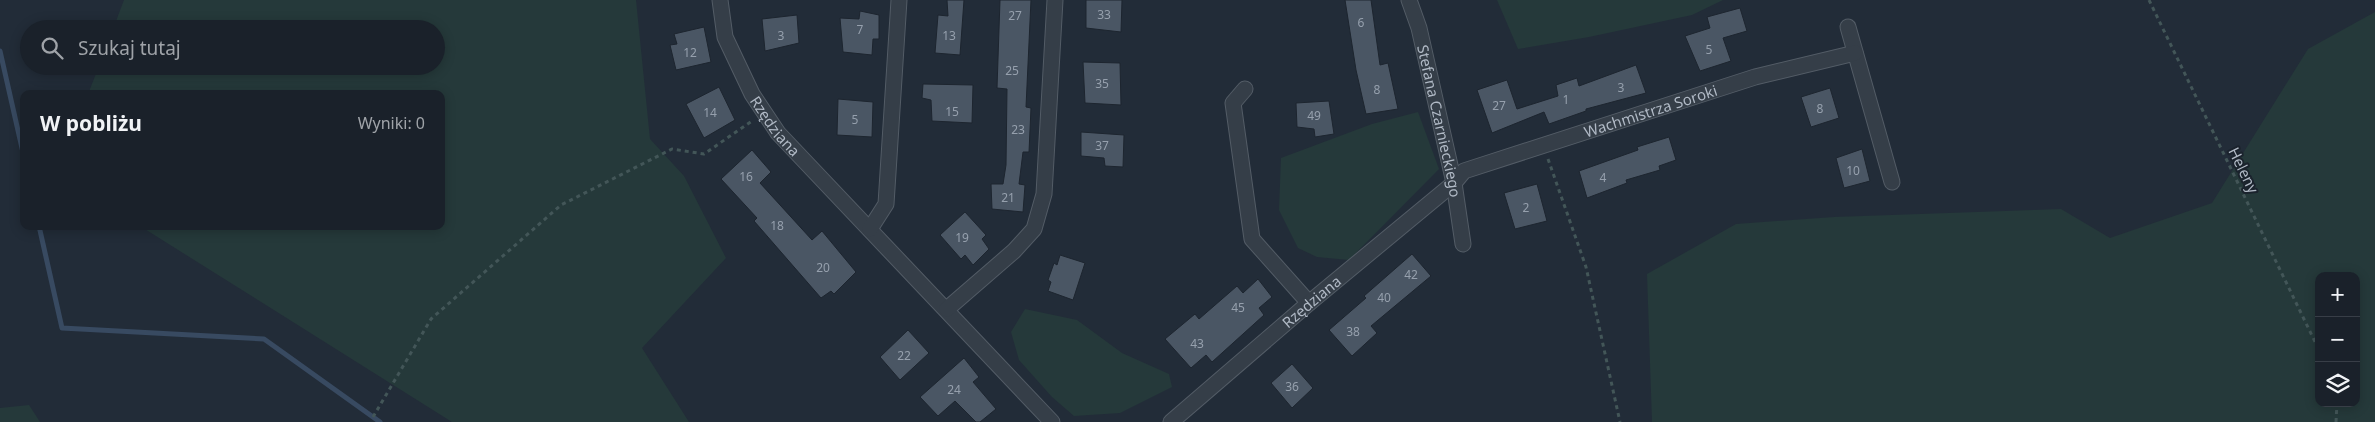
<!DOCTYPE html>
<html lang="pl">
<meta charset="utf-8">
<style>
:root{--surface:#1a212a;--page:#232932;--text:#f1f3f6;--muted:#9fa3a8;--line:#383e47}
body{margin:0;font-family:"Noto Sans",sans-serif;background:var(--page);color:var(--text)}
.controls{position:absolute;right:15px;bottom:15px;display:grid;overflow:hidden;border-radius:10px;box-shadow:0 2px 12px #0003}
.controls button{width:45px;height:45px;display:grid;place-items:center;padding:0;border:0;border-bottom:1px solid var(--line);background:var(--surface);color:var(--text);font:25px sans-serif}
.list{margin:0;padding:0;list-style:none}
h2{display:flex;justify-content:space-between;align-items:center;height:65px;margin:0;padding:0 20px;font-size:21px}
h2 small{font-size:16px;font-weight:400;color:var(--muted)}
.icon{flex:none;width:28px;height:28px;fill:none;stroke:currentColor;stroke-width:2;stroke-linecap:round;stroke-linejoin:round}
.map{position:relative;flex:none;width:2375px;height:422px;overflow:hidden}
.search{position:absolute;background:var(--surface);box-shadow:0 2px 12px #0003;left:20px;top:20px;width:425px;height:55px;display:flex;align-items:center;gap:12px;box-sizing:border-box;padding:0 18px;border-radius:28px;color:var(--muted);font-size:19px}
.panel{position:absolute;background:var(--surface);box-shadow:0 2px 12px #0003;left:20px;top:90px;width:425px;height:140px;border-radius:10px}
.map>svg:first-child{display:block}
</style>
<div class="map">
<svg width="2375" height="422" viewBox="0 0 2375 422">
<rect width="100%" height="100%" fill="#222c38"/>
<g fill="#25393a" fill-rule="evenodd">
<polygon points="124,0 636,0 650,139 684,176 726,258 642,348 689,422 452,422 140,226 441,226 441,94 88,94 99,66 436,66 436,29 113,29"/>
<polygon points="1497,0 1723,0 1692,15 1589,37 1518,49"/>
<path d="M2375 12V422H1652L1647 274 1736 224 1834 217 2061 209 2110 238 2212 203 2308 49ZM2319 276H2356V403H2319Z"/>
<polygon points="1418,112 1439,169 1349,260 1317,257 1298,248 1279,210 1281,158 1372,124"/>
<polygon points="1025,309 1077,320 1122,353 1169,374 1172,387 1120,413 1074,416 1052,397 1019,360 1011,332"/>
<polygon points="29,405 40,422 0,422 0,408"/>
</g>
<g fill="none" stroke-linecap="round" stroke-linejoin="round">
<g stroke="#384a61" stroke-width="5">
<polyline points="0,51 24,157"/>
<polyline points="39,226 62,328 264,339 380,422"/>
</g>
</g>
<g fill="#4a5664" stroke="#1d252f">
<polygon points="947,0 964,0 960,55 935,53 938,15 948,16"/>
<polygon points="1000,0 1031,0 1026,107 1031,108 1029,152 1023,152 1019,184 1025,185 1023,212 992,209 991,184 1003,184 1006,165 1007,89 997,88"/>
<polygon points="1086,0 1122,0 1121,32 1086,28"/>
<polygon points="1345,0 1371,0 1380,65 1388,63 1398,109 1366,114 1356,70"/>
<polygon points="1740,8 1747,31 1723,38 1731,61 1700,71 1685,36 1710,28 1707,17"/>
<polygon points="860,11 879,15 879,39 873,39 872,55 843,52 840,18 859,19"/>
<polygon points="797,15 799,43 765,51 762,19"/>
<polygon points="704,27 711,62 676,70 670,45 677,44 674,34"/>
<polygon points="1083,62 1120,63 1121,105 1085,103"/>
<polygon points="1636,65 1646,93 1586,109 1586,111 1549,124 1544,112 1492,133 1477,90 1507,80 1517,109 1558,96 1556,85 1577,78 1579,86"/>
<polygon points="923,84 973,85 972,123 932,121 931,100 922,98"/>
<polygon points="719,87 735,120 704,138 686,104"/>
<polygon points="1830,88 1839,118 1811,127 1801,97"/>
<polygon points="838,99 873,102 872,137 837,135"/>
<polygon points="1329,101 1334,134 1315,137 1314,129 1297,127 1296,103"/>
<polygon points="1081,132 1124,135 1123,167 1105,166 1104,158 1081,156"/>
<polygon points="1669,137 1676,160 1659,166 1660,170 1626,180 1627,183 1587,198 1579,171 1638,150 1637,147"/>
<polygon points="1862,149 1870,181 1844,188 1836,158"/>
<polygon points="752,150 771,172 760,183 812,240 822,231 856,272 834,294 831,291 821,298 754,221 757,218 721,179"/>
<polygon points="1537,184 1547,221 1515,229 1504,193"/>
<polygon points="965,212 986,235 982,239 989,249 973,265 965,255 961,259 940,235"/>
<polygon points="1412,254 1431,276 1371,326 1377,333 1352,356 1329,330 1366,298 1364,296"/>
<polygon points="1060,255 1085,263 1073,300 1048,291 1051,282 1048,280 1054,263 1057,265"/>
<polygon points="1258,279 1272,297 1259,308 1264,315 1212,362 1206,355 1191,368 1165,339 1195,314 1199,319 1237,286 1243,293"/>
<polygon points="908,330 929,353 900,380 880,357"/>
<polygon points="964,358 979,377 973,382 996,409 980,422 976,422 955,401 938,416 920,397"/>
<polygon points="1292,364 1313,388 1292,408 1271,383"/>
</g>
<g fill="none" stroke-linecap="round" stroke-linejoin="round">
<g stroke="#535c66" stroke-width="17">
<g id="street">
<path id="s1" d="M720 0 725 37 752 94 778 133 1052 422"/>
<path id="s2" d="M1409 0 1419 28 1454 183 1463 244"/>
<polyline points="1848,27 1892,182"/>
<polyline points="1245,89 1233,103 1252,239 1309,303"/>
<polyline points="870,229 886,204 899,0"/>
<polyline points="947,309 1014,251 1034,229 1044,194 1055,0"/>
<path id="s3" d="M1171 422 1309 303 1454 183 1464 171 1755 77 1855 53"/>
</g>
</g>
<g stroke="#435658" stroke-width="3" stroke-dasharray="4 4" stroke-linecap="butt">
<polyline points="2149,0 2319,350"/>
<polyline points="1548,159 1586,267 1620,422"/>
<polyline points="373,417 431,319 561,205 672,149 704,154 752,121"/>
<polyline points="2336,422 2337,403"/>
</g>
<use href="#street" stroke="#353e48" stroke-width="15"/>
</g>
<g text-anchor="middle" dominant-baseline="central" stroke-width="4" stroke-linejoin="round" paint-order="stroke">
<g font-size="12" fill="#96a0ad">
<text x="1104" y="14">33</text>
<text x="1015" y="15">27</text>
<text x="1361" y="22">6</text>
<text x="860" y="29">7</text>
<text x="781" y="35">3</text>
<text x="949" y="35">13</text>
<text x="1709" y="49">5</text>
<text x="690" y="52">12</text>
<text x="1012" y="70">25</text>
<text x="1102" y="83">35</text>
<text x="1621" y="87">3</text>
<text x="1377" y="89">8</text>
<text x="1566" y="99">1</text>
<text x="1499" y="105">27</text>
<text x="1820" y="108">8</text>
<text x="952" y="111">15</text>
<text x="710" y="112">14</text>
<text x="1314" y="115">49</text>
<text x="855" y="119">5</text>
<text x="1018" y="129">23</text>
<text x="1102" y="145">37</text>
<text x="1853" y="170">10</text>
<text x="746" y="176">16</text>
<text x="1603" y="177">4</text>
<text x="1008" y="197">21</text>
<text x="1526" y="207">2</text>
<text x="777" y="225">18</text>
<text x="962" y="237">19</text>
<text x="823" y="267">20</text>
<text x="1411" y="274">42</text>
<text x="1384" y="297">40</text>
<text x="1238" y="307">45</text>
<text x="1353" y="331">38</text>
<text x="1197" y="343">43</text>
<text x="904" y="355">22</text>
<text x="1292" y="386">36</text>
<text x="954" y="389">24</text>
</g>
<g font-size="15" fill="#b0b9c5" stroke="#1b232d">
<text stroke="none"><textPath href="#s3" startOffset="582">Wachmistrza Soroki</textPath></text>
<text stroke="none"><textPath href="#s2" startOffset="125">Stefana Czarnieckiego</textPath></text>
<text stroke="none"><textPath href="#s1" startOffset="140">Rzędziana</textPath></text>
<text transform="translate(2244 170) rotate(64)">Heleny</text>
<text stroke="none"><textPath href="#s3" startOffset="185">Rzędziana</textPath></text>
</g>
</g>
</svg>
<div class="controls">
<button>+</button>
<button>−</button>
<button><svg class="icon" aria-label="layers" viewBox="0 0 24 24"><path d="M12 4l9 5-9 5-9-5zM3 14l9 5 9-5"/></svg></button>
</div>
<div class="search"><svg class="icon" aria-label="search" viewBox="0 0 24 24"><circle cx="10" cy="10" r="6"/><path d="M15 15l6 6"/></svg>Szukaj tutaj</div>
<section class="panel">
<h2>W pobliżu<small>Wyniki: 0</small></h2>
<ul class="list">
</ul>
</section>
</div>
